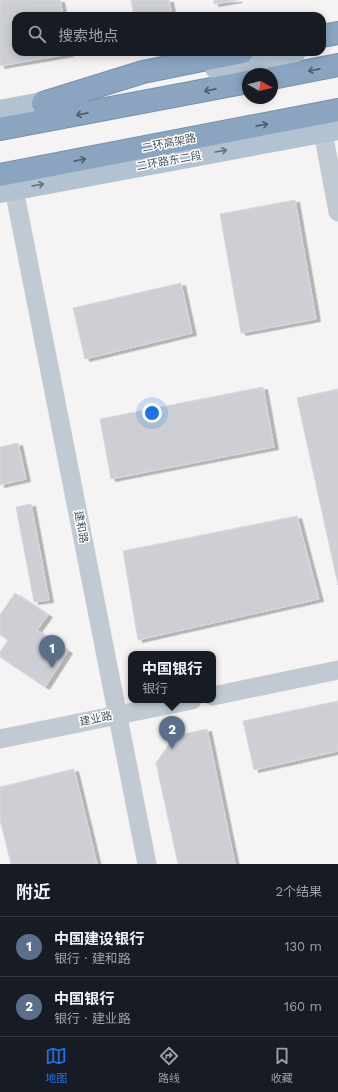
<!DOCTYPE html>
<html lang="zh">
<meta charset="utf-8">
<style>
:root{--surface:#171b24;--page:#20242c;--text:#f1f3f6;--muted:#9ea1a6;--line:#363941;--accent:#1a73e8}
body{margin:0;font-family:"Work Sans","Noto Sans SC",sans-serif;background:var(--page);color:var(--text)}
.compass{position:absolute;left:242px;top:68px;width:36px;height:36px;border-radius:50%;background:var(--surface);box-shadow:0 2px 10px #0003;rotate:98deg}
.you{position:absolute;left:152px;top:413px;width:14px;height:14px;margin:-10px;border:3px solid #fff;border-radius:50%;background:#1a73e8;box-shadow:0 0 0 6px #1a73e833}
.badge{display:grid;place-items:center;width:26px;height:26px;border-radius:50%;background:var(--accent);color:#fff;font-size:13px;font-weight:700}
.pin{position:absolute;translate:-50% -33px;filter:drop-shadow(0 1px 2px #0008)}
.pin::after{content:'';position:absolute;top:21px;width:14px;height:12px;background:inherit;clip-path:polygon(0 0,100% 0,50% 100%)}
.popup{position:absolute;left:128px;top:651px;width:88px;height:52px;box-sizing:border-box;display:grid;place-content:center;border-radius:8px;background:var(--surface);filter:drop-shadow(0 1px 3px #0005);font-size:13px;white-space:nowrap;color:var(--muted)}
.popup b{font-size:15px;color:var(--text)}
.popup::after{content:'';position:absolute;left:50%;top:100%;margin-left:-8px;border:8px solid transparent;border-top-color:var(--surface)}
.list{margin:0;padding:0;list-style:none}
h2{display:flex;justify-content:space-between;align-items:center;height:52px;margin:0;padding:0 16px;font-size:17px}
h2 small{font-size:13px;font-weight:400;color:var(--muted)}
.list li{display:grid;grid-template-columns:26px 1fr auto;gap:12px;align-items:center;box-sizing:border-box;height:60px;padding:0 16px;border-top:1px solid var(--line)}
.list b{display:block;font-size:15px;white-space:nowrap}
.list p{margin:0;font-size:13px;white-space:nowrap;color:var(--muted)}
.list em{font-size:13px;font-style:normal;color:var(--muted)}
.icon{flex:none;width:22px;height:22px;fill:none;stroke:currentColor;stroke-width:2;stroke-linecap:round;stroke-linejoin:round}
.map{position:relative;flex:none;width:338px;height:864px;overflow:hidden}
.search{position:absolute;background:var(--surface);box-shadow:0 2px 10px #0003;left:12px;right:12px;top:12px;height:44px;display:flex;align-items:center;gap:10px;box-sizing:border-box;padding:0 14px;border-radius:12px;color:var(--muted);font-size:15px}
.sheet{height:172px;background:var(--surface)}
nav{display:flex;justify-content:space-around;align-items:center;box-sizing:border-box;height:56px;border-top:1px solid var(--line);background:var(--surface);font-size:11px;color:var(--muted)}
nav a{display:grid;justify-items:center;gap:2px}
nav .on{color:var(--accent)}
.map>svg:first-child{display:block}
</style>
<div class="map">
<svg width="338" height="864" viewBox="0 0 338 864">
<defs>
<filter id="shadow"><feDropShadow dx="4.5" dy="2.5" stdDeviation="0" flood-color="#0004"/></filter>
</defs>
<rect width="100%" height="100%" fill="#f5f3f3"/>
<g fill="#cdcfd5" stroke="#d7d9de" filter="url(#shadow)">
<polygon points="0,0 60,0 63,16 16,16 16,52 69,52 69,54 0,66"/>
<polygon points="131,0 169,0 172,16 134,16"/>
<polygon points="214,0 238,0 214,4"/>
<polygon points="295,200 316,319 241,333 220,214"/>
<polygon points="181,283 192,333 85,359 73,308"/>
<polygon points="263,387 274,447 111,479 100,419"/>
<polygon points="338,389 338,585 297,398"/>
<polygon points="18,443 26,479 0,485 0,447"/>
<polygon points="31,504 49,600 34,602 16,507"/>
<polygon points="297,516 319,599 138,640 123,551"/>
<polygon points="15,593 48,615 37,630 68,651 45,687 0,657 0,652 8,640 0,635 0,615"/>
<polygon points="338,701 338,751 254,770 243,721"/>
<polygon points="207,729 235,864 178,864 156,763 175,736"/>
<polygon points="74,769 97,864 11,864 0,820 0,787"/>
</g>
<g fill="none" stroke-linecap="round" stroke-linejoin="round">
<g stroke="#7690ad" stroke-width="24">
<g id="highway">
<polyline points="322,36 338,33"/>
<polyline points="272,78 338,65"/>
<polyline points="43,103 143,72 242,52"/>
<polyline points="0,129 248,82"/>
<polyline points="0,175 338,110"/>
</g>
</g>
<g stroke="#c1cad2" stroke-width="19">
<polyline points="323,132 338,212"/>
<polyline points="14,189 147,864"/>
<polyline points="213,696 338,670"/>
<polyline points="0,739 192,700"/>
</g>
<g stroke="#b3c2d1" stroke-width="22">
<polyline points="216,68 295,52"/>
<polyline points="0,111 63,99"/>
<polyline points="0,192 338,129"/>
</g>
<use href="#highway" stroke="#8ba5c1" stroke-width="22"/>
</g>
<defs><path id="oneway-shaft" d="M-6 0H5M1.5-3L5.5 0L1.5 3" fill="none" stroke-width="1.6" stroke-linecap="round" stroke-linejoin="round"/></defs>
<g stroke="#505e6b">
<use href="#oneway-shaft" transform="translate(314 70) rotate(169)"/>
<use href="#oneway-shaft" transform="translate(210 90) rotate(169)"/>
<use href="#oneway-shaft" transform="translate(82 114) rotate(169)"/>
<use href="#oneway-shaft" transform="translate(262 125) rotate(-11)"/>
<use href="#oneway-shaft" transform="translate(80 160) rotate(-11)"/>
</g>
<g stroke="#64717d">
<use href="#oneway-shaft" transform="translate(221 151) rotate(-10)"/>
<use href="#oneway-shaft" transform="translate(38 185) rotate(-10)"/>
</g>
<g text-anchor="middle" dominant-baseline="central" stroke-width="3" stroke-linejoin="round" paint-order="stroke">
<g font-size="11" fill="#4a5661" stroke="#fff">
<text transform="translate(169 143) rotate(-11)">二环高架路</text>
<text transform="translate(169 161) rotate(-10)">二环路东二段</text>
<text transform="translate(81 527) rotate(79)">建和路</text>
<text transform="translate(96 719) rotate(-12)">建业路</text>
</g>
</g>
</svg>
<svg class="compass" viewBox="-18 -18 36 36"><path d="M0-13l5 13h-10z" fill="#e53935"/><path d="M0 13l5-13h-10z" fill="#9ea1a6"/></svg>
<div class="you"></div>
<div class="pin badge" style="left:52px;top:668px;background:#5c6f8a">1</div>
<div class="pin badge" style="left:172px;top:749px;background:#5c6f8a">2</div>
<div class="popup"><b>中国银行</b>银行</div>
<div class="search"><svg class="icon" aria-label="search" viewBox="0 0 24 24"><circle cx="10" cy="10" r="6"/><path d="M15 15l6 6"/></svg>搜索地点</div>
</div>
<section class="sheet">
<h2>附近<small>2个结果</small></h2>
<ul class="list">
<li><span class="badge" style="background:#5c6f8a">1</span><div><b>中国建设银行</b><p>银行 · 建和路</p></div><em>130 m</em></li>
<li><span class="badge" style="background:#5c6f8a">2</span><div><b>中国银行</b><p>银行 · 建业路</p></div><em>160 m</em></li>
</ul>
</section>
<nav>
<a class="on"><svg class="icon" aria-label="map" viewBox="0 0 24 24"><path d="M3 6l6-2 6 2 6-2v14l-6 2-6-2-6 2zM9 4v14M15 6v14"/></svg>地图</a>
<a><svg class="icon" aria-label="directions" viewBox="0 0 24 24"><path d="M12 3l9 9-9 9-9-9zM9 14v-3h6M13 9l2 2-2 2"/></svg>路线</a>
<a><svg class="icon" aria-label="saved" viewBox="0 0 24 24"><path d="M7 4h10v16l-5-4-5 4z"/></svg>收藏</a>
</nav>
